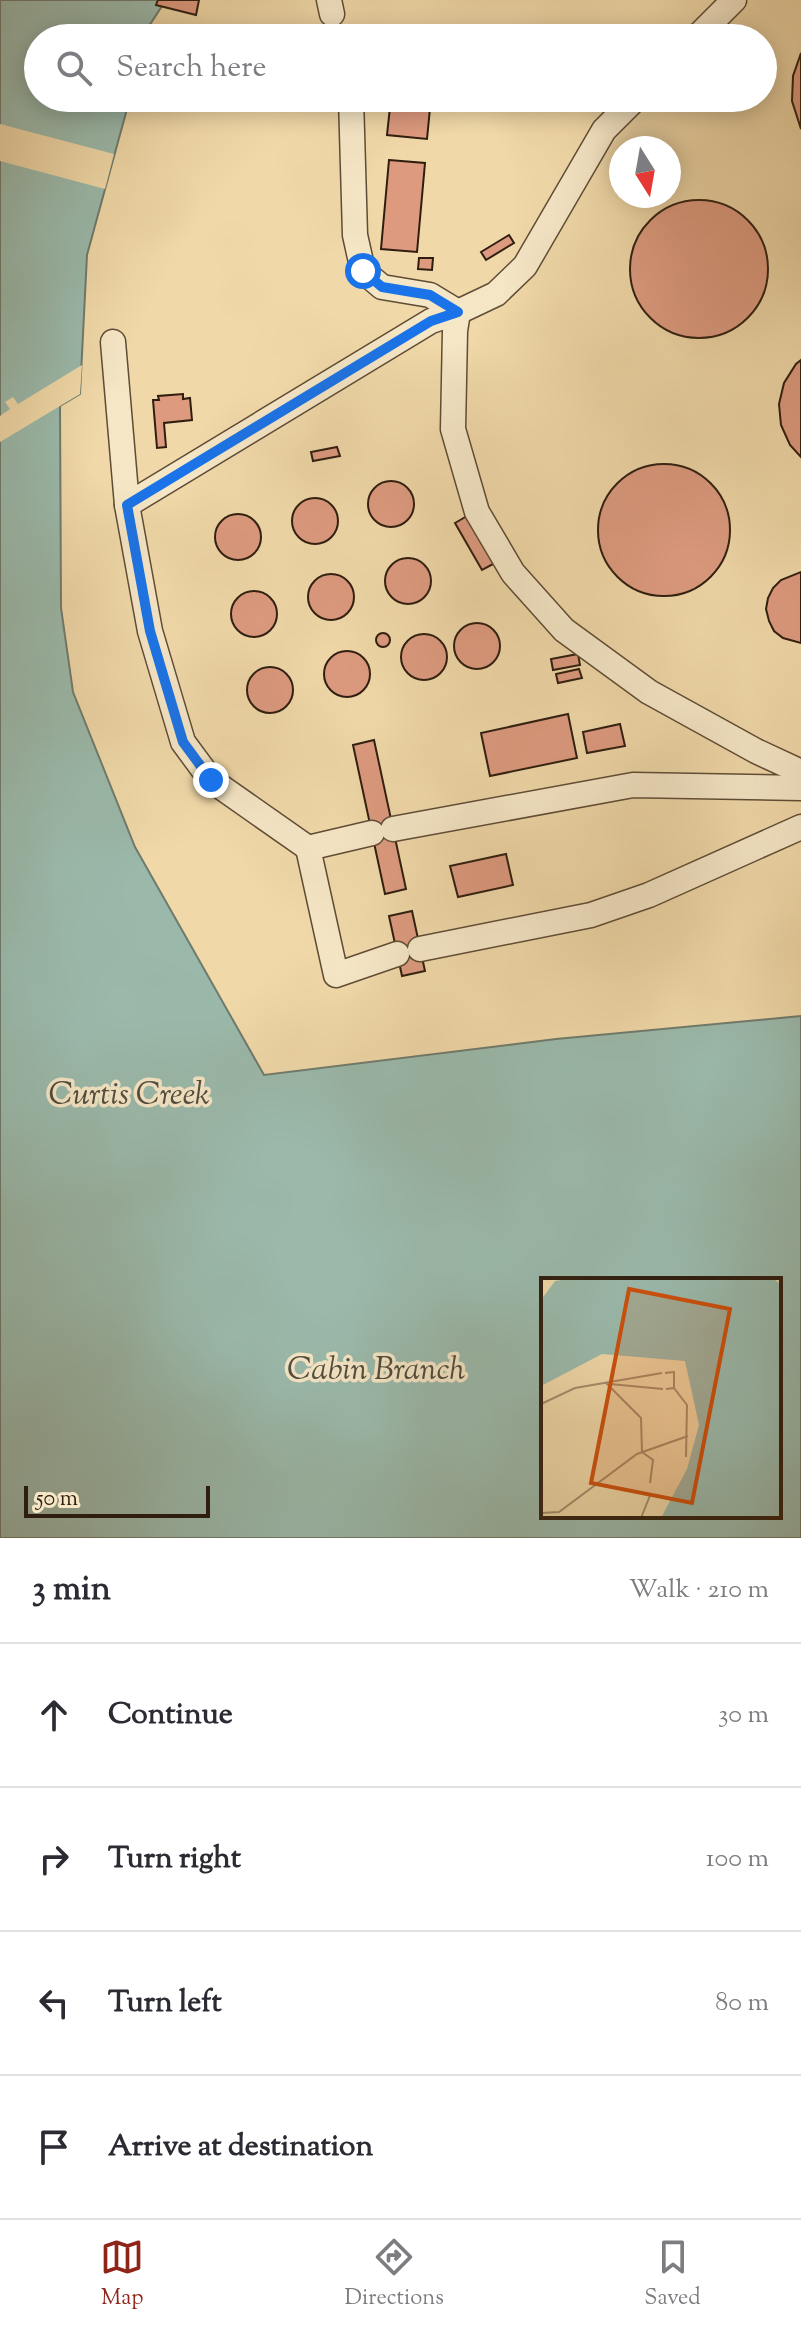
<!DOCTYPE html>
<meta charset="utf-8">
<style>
:root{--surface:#fff;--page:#f2f2f3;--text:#2b2b33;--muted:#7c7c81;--line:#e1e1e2;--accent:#8f2418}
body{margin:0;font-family:"Sorts Mill Goudy",serif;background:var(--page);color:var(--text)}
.compass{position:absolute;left:609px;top:136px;width:72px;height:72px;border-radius:50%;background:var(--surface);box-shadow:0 4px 20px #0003;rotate:169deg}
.scale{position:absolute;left:24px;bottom:20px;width:186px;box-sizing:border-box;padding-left:8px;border:4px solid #2f1e10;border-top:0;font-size:22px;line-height:28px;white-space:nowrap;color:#2f1e10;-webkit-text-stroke:6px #f5e6c6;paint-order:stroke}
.stop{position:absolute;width:24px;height:24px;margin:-18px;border:6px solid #1a73e8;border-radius:50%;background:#fff}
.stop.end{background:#1a73e8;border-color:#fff;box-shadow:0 2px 8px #0008}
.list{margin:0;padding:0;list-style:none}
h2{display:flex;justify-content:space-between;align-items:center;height:104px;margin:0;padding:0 32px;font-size:34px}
h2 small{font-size:26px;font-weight:400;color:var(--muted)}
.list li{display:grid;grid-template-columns:52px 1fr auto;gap:24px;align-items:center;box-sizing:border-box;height:144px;padding:0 32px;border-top:2px solid var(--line)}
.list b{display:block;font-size:30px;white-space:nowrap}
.list em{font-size:26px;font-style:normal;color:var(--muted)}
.icon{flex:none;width:44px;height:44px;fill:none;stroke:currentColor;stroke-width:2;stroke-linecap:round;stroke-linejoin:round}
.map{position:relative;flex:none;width:801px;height:1538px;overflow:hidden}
.search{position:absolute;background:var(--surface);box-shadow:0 4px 20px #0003;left:24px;right:24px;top:24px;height:88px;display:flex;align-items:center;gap:20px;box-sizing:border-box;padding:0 28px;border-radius:44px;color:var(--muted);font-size:30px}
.sheet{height:680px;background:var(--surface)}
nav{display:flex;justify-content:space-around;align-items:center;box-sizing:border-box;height:112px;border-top:2px solid var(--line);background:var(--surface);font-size:22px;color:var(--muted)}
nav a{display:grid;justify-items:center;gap:4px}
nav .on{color:var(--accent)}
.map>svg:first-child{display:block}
</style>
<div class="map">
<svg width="801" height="1538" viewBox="0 0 801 1538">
<rect width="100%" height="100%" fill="#f0d8a8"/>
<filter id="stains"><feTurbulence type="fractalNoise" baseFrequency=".0025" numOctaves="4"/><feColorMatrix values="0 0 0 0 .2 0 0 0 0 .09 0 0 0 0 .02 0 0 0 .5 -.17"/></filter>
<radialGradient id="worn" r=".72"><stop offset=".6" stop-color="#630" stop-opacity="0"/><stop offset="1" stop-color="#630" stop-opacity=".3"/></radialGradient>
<path fill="#9ab9ab" stroke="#6f7b6d" stroke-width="2" fill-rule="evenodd" d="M0 0H166L149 26 146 38H38V98H130L87 255 80 394 60 406 61 608 73 692 135 847 264 1075 556 1039 801 1016V1538H0ZM543 1280H779V1516H543Z"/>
<g fill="#f0d8a8">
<polygon points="0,124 114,154 105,189 0,161"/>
<polygon points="82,365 80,394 0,442 0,416 10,409 5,402 13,397 18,404"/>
</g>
<g fill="#dd9a7f" stroke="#2f1e10" stroke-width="2">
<polygon points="158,0 199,0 196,15 156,5"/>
<polygon points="801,53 801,129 792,101 793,76"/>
<polygon points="391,98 431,98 427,139 387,135"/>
<polygon points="389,160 425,163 417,252 381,249"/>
<circle cx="699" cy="269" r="69"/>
<polygon points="509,235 514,243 486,260 481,252"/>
<polygon points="419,258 433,258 432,270 418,269"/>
<polygon points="801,360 801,457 790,445 781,425 779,404 784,383 796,364"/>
<polygon points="183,394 183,399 190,398 192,420 164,423 166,447 157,448 153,400 159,400 158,396"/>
<polygon points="337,447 340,456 313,461 311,452"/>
<circle cx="664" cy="530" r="66"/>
<circle cx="391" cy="504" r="23"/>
<circle cx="315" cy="521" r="23"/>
<circle cx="238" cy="537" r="23"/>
<polygon points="467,516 495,563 482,570 455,523"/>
<circle cx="408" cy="581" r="23"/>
<polygon points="801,572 801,643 783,638 774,631 769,621 766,609 768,598 773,588 781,580"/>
<circle cx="331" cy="597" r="23"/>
<circle cx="254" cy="614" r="23"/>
<circle cx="477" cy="646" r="23"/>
<circle cx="383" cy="640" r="7"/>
<circle cx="424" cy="657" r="23"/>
<circle cx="347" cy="674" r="23"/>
<polygon points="578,654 580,665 553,670 551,659"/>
<circle cx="270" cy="690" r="23"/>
<polygon points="579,669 582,678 558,683 556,674"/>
<polygon points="568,714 577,758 490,776 481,733"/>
<polygon points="620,724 625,746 587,753 583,732"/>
<polygon points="374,740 406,889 385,894 353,745"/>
<polygon points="506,854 513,885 458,897 450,866"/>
<polygon points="412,911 425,971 402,976 389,916"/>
</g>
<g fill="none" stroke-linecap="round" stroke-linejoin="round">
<g stroke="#5f4c36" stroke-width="27">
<g id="minor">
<polyline points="329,0 332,14"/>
<polyline points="696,38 734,0"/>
<polyline points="351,98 355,235 363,271 382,287 430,295 458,312"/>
<polyline points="458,312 455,331 453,429 477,512 513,573 564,630 649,692 756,751 801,772"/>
<polyline points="113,342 127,505 150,631 183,742 211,780 308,848"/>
<polyline points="127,505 431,321 458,312 496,294 525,266 604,130 636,98"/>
<polyline points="393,829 633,785 801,788"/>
<polyline points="372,833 308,848 336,975 397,954"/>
<polyline points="420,949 591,915 649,895 801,827"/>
</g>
</g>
<use href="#minor" stroke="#f5e6c6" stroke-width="24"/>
</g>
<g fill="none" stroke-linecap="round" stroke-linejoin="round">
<polyline stroke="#1a73e8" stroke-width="10" points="211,780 183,742 150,631 127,505 431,321 458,312 430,295 382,287 363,271"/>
</g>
<g text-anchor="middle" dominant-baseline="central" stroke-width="7" stroke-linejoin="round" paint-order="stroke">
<g font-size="32" font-style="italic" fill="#4f4c3e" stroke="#f5e6c6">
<text x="129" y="1096">Curtis Creek</text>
<text x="376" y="1371">Cabin Branch</text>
</g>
</g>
<g transform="translate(541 1278)">
<rect width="240" height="240" fill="#f0d8a8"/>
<path d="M35 0H231L240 6V240H120L146 191 158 147 144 83 61 76 0 108V22L14 3Z" fill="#9ab9ab"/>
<path fill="none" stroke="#a38e6b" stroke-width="2" d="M124 95 133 94V110L125 111M65 105 100 140 101 174M69 106 122 111M133 110 146 127 145 179M0 126 34 110 121 95M101 174 112 182 109 205M0 235 18 234 96 176 147 158M100 240 110 215"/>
<path fill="#cc500d" fill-opacity="0.15" stroke="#cc500d" stroke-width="4" d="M88 11 189 31 151 225 50 205Z"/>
<rect width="240" height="240" fill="none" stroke="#2f1e10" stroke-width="4"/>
</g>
<rect width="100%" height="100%" filter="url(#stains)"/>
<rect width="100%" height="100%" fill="url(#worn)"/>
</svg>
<svg class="compass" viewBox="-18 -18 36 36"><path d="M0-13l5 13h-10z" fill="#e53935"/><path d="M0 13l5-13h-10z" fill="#7c7c81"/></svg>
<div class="scale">50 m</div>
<div class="stop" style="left:363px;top:271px"></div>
<div class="stop end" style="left:211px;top:780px"></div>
<div class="search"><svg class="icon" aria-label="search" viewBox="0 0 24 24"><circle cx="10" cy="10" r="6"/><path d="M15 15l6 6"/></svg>Search here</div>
</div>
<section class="sheet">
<h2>3 min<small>Walk · 210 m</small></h2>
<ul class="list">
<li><svg class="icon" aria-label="ahead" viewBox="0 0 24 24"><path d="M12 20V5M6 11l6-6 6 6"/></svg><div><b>Continue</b></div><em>30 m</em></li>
<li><svg class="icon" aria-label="right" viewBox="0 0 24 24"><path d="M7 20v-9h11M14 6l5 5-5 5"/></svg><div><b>Turn right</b></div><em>100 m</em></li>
<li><svg class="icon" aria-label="left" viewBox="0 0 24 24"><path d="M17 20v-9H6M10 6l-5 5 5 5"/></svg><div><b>Turn left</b></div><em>80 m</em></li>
<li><svg class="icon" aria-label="arrive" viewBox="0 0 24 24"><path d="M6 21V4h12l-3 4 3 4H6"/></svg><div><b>Arrive at destination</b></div></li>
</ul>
</section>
<nav>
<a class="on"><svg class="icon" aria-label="map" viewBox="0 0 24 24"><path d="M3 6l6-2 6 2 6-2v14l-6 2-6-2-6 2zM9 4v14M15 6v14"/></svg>Map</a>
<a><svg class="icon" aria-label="directions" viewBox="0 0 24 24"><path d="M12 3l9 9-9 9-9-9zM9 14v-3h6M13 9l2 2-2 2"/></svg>Directions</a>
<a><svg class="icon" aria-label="saved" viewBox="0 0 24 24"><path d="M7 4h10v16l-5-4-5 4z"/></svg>Saved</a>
</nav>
